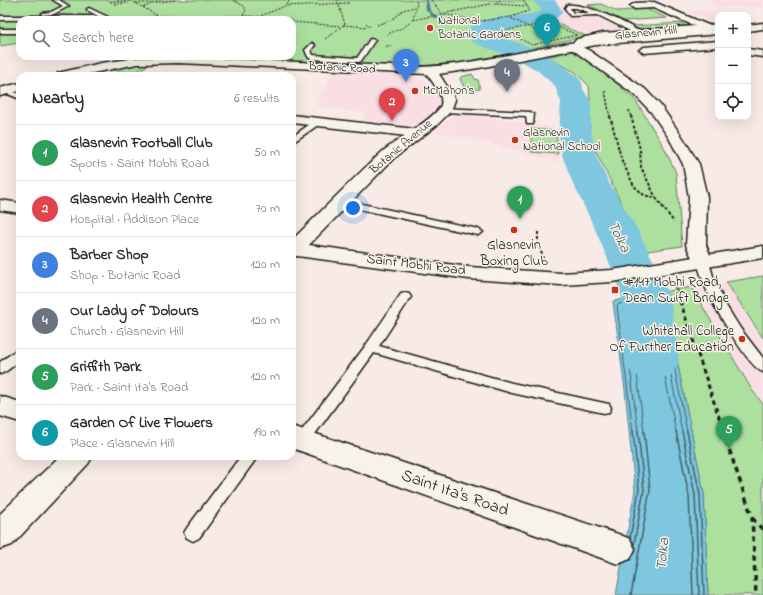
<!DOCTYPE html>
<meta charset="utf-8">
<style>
:root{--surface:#fff;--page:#f2f2f3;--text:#2b2b33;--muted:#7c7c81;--line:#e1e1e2;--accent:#c8321e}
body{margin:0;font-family:"Indie Flower",sans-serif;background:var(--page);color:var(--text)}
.controls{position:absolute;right:12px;top:12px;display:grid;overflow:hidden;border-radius:8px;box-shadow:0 4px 16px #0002}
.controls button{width:36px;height:36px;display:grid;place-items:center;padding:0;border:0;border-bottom:1px solid var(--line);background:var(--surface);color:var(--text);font:20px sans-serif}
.you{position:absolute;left:353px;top:208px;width:14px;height:14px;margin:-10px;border:3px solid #fff;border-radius:50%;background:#1a73e8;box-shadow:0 0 0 6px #1a73e833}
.badge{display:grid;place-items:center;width:26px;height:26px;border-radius:50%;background:var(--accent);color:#fff;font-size:13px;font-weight:700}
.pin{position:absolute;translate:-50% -33px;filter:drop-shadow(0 1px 2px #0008)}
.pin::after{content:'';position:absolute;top:21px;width:14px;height:12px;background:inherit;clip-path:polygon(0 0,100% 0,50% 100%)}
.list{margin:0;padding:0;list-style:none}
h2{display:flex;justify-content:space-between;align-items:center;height:52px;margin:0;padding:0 16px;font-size:17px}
h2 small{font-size:13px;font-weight:400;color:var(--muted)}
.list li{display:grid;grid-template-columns:26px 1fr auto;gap:12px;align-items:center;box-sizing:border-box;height:56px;padding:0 16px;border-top:1px solid var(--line)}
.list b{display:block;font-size:15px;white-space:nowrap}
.list p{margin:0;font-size:13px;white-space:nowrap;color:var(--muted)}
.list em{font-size:13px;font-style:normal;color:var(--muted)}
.icon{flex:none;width:22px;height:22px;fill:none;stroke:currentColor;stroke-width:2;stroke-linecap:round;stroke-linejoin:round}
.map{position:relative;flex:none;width:763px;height:595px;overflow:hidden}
.search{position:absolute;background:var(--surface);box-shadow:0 4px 16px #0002;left:16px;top:16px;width:280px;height:44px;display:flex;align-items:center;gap:10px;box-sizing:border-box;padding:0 14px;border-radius:12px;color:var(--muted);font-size:15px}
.panel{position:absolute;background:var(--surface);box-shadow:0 4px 16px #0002;left:16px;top:72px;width:280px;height:388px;border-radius:12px}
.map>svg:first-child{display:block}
</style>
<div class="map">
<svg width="763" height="595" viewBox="0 0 763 595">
<rect width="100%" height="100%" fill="#f8eae6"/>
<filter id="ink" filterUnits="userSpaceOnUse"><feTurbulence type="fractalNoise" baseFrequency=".025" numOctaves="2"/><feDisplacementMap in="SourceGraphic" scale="8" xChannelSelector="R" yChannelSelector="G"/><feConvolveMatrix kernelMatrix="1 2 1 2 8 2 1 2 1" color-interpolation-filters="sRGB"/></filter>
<g filter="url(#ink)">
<g fill="#f9dfe4">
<polygon points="705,0 763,0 763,7 719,7"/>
<polygon points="556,4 588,4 637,29 586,35 553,19 558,13"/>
<polygon points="702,10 718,16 718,24 685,12"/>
<polygon points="334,69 370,70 401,74 422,79 433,87 440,96 440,105 433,116 410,132 357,126 365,117 365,113 316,106"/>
<polygon points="458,112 560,129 559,163 481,141 434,132"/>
<polygon points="763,276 763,404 752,391 691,287"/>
</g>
<g fill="#addf9f" stroke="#647e5e">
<polygon points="0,0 535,0 547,9 536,18 549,20 586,36 489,58 446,65 402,66 254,60 223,56 292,56 292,20 20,20 20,43 0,46"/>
<polygon points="601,4 617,11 646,9 667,18 624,21 588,5"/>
<polygon points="681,23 686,26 637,29 632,26"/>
<polygon points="574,51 587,56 595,67 613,80 636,101 664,147 676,173 682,246 640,252 625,211 587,133 590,104 589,86 575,72 546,57"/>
<path d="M142 63 149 64C132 76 128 73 108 69Z"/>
<polygon points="472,74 475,79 478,80 480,89 466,91 460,79 461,77"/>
<polygon points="531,129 556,131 558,154 531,152"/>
<polygon points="763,276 763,338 726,282"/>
<polygon points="691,287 752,390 763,404 763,595 708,595 704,494 663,292"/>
</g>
<polygon fill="#7ec7df" stroke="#578391" points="663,292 704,494 708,595 616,595 635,490 625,390 613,301"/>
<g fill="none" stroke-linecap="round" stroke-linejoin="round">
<g stroke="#43606a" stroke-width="1">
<polyline points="633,432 617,306 619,304 659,297 661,298 687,432"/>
<polyline points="638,432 623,310 624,308 655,303 657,304 682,432"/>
<polyline points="644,432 630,315 631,313 650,310 652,311 676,432"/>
</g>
<g stroke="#43606a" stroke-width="1.5">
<polyline points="676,431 689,496 693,595"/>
<polyline points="682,431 695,495 699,595"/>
<polyline points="687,431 700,495 704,595"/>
<polyline points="630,538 639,490 633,431"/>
<polyline points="634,544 644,490 638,431"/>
<polyline points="631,595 650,490 644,431"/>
</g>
<polygon fill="#578391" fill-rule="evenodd" points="423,0 428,0 430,10 436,16 492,26 490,27 434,18 426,10 425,1"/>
<path fill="#7ec7df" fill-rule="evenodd" d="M532 0H555L563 12 553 21 496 32 491 34 533 48 555 60 578 77 582 83 583 89 591 102V132L596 155 608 181 637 229 660 274 670 298 679 362 671 375 652 380 633 375 625 362 622 298 614 274 595 229 572 181 562 155 559 132 561 102 555 86 537 70 515 58 476 44 471 41 467 32C481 11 522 21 542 10Z"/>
<g stroke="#1c1c1c" stroke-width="3">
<g id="lane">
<polygon points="53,0 59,0 69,6 54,14 42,15 42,13 51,12 63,6"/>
<path d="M567 5C584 3 628 23 641 33L636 34 598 15 570 16 565 8ZM570 8H576L591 13H573Z"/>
<polygon points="89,8 108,17 105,19 0,20 0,16 98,16 87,10 87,9"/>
<rect x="0" y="29" width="20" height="4"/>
<polygon points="370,39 375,40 361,61 359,62 311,59 308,57 305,50 312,43 315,45 311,50 313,55 357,58"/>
<polygon points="121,56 130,56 140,61 135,62"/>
<polygon points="10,91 20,94 20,99 8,94 6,93"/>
<polygon points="441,108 530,112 534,114 533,124 527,124 526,116 444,112 440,110"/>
<polygon points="314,121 320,121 321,123 292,143 292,137"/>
<polygon points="339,199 478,229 483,232 478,235 336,204 334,202 336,200"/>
<path d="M703 259 709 262 713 276 725 304 740 328 763 358V372C749 368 714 307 707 291 703 282 700 272 697 262Z"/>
<polygon points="405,293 409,294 411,297 379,346 512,383 604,403 609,404 611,408 609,412 604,413 512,393 374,353 307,445 302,447 297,445 294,441 366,345 401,294"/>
<polygon points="20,350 20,361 5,372 0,374 0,362 15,351"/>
<polygon points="241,456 258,456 199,538 193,541 187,538 184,533 187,528"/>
</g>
</g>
<g stroke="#1c1c1c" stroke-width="3">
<g id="street">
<polygon points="654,2 708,25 718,24 718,30 603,39 585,43 582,47 590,51 645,89 661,106 683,138 699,164 707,197 706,245 713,262 710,266 703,268 696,266 686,245 689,197 683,164 669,138 651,112 635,95 569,47 577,39 603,33 695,26 653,8 635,9 630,6 635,3"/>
<polygon points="718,41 718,47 644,53 639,50 644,47"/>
<polygon points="748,49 763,51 763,57 748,55"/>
<polygon points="292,115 415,129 420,130 422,133 420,136 415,137 292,123"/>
<polygon points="0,396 20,402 20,422 0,416"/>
<polygon points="292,426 618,534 630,539 635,549 630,559 618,564 292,448"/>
</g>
</g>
<g stroke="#1c1c1c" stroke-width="3">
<g id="secondary">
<polygon points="763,23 763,29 748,31 748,25"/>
<path d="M718 28V34L596 45 479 68 439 74 452 94 455 100 451 111 437 125 394 158 309 245 469 267 561 273 612 270 763 246V258L612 282 561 285 469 279 297 256 292 257V240C322 211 351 180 382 152 396 140 431 121 440 107 446 97 432 82 427 74L179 63 137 64 78 76H56L58 73 101 63 137 58 179 57 418 67C474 65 526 50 581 41 626 34 672 32 718 28Z"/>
<polygon points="20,83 20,91 0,96 0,88"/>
<polygon points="0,200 20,203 20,213 0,210"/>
<polygon points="60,456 93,456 88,464 12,545 0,549 0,514"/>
</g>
</g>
<g stroke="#1c1c1c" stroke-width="1" stroke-dasharray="2 1.5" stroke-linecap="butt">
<polyline points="233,0 244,6 246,10 243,16"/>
<polyline points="431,0 442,14 480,21 511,17 528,11 529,9 523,0"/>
<polyline points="110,2 132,1 158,16 251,16 277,20"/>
<polyline points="136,3 151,3"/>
<polyline points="114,4 129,3"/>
<polyline points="494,4 527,6"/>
<polyline points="286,5 289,2 287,0"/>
<polyline points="143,7 150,5 151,3 175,0"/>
<polyline points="167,17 174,20"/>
<polyline points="258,17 285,6 349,3"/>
<polyline points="511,18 542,34"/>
<polyline points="127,20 156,16"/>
<polyline points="239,20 247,18"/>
<polyline points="413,20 417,3 415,0"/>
<polyline points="292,22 340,26"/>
<polyline points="366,23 370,27"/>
<polygon points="549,23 577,35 532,45 507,32 508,30"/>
<polyline points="343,25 366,27"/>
<polyline points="377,25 393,19 403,10 415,7"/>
<polyline points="386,35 404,27 413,20 495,3 501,0"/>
<polyline points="325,39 345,24 337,0"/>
<polyline points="386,46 393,46"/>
</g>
<g stroke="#1c1c1c" stroke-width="1.5" stroke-dasharray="2.5 1.5" stroke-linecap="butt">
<polyline points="605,91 610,117"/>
<polyline points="629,110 631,117"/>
</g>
<g stroke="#1c1c1c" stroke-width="2" stroke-dasharray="3 2" stroke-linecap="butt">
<polyline points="610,116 622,161 634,186 644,195 656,198 674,222"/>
<polyline points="631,116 640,149 641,167 656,198"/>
<polyline points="538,232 538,242 543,258"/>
<polyline points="675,286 680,302"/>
</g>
<polyline stroke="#1c1c1c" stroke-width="3" stroke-dasharray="4.5 3.5" stroke-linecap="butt" points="680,301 724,432"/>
<g stroke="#1c1c1c" stroke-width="3.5" stroke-dasharray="5.5 4.5" stroke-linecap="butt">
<polyline points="723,431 752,517 756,595"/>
<polyline points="752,518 763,530"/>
</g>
<use href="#lane" fill="#f7f3e8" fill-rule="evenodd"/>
<use href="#street" fill="#f7f3e8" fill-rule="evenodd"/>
<use href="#secondary" fill="#f7f3e8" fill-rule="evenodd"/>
</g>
</g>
<g fill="#c8321e" stroke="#f7f3e8" stroke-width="1.5">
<circle cx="430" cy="28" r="4"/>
<circle cx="415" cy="91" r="4"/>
<circle cx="515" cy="140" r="4"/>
<circle cx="514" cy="230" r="4"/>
<rect x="611" y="286" width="8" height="8" rx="2"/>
<circle cx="742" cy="339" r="4"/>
</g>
<g text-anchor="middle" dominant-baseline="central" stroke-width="3" stroke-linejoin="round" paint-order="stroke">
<g font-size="12" fill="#1c1c1c" stroke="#f7f3e8" text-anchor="start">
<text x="438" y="21">National<tspan x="438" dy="14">Botanic Gardens</tspan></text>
<text x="423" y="91">McMahon's</text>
<text x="523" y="133">Glasnevin<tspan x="523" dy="14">National School</tspan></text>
</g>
<g font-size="12" fill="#1c1c1c" stroke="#f7f3e8">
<text transform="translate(646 33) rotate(-5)">Glasnevin Hill</text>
<text transform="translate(342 68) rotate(3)">Botanic Road</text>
<text transform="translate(401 147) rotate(-40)">Botanic Avenue</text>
</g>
<g font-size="14" fill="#1c1c1c" stroke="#f7f3e8">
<text x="514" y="245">Glasnevin<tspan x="514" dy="16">Boxing Club</tspan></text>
<text x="623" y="282" text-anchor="start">#147 Mobhi Road,<tspan x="623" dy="16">Dean Swift Bridge</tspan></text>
<text x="734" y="331" text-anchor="end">Whitehall College<tspan x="734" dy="16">Of Further Education</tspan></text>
</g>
<g font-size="14" fill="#1c1c1c" stroke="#f7f3e8">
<text transform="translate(416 265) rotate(7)">Saint Mobhi Road</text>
</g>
<g font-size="15" font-style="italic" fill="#3e5860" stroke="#f7f3e8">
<text transform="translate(619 237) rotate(64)">Tolka</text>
<text transform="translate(663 554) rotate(-85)">Tolka</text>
</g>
<g font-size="17" fill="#1c1c1c" stroke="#f7f3e8">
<text transform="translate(455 493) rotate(19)">Saint Ita's Road</text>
</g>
</g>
</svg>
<div class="controls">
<button>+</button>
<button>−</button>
<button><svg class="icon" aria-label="locate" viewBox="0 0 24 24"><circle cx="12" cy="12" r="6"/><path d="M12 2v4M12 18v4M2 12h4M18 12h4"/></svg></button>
</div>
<div class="you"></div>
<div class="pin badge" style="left:520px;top:219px;background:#2e9e5b">1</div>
<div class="pin badge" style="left:392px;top:121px;background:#e0444e">2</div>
<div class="pin badge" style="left:406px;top:82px;background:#3f7fe0">3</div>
<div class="pin badge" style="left:507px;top:92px;background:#6b7280">4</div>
<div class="pin badge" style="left:729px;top:449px;background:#2e9e5b">5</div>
<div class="pin badge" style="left:547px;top:47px;background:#0f9aa8">6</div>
<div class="search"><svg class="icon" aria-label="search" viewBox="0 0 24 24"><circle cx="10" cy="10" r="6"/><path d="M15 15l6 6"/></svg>Search here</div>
<section class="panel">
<h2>Nearby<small>6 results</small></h2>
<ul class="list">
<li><span class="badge" style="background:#2e9e5b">1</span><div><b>Glasnevin Football Club</b><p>Sports · Saint Mobhi Road</p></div><em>50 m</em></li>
<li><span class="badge" style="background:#e0444e">2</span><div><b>Glasnevin Health Centre</b><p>Hospital · Addison Place</p></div><em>70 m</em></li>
<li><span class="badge" style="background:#3f7fe0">3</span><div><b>Barber Shop</b><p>Shop · Botanic Road</p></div><em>120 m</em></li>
<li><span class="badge" style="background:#6b7280">4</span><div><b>Our Lady of Dolours</b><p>Church · Glasnevin Hill</p></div><em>120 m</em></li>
<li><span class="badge" style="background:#2e9e5b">5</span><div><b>Griffith Park</b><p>Park · Saint Ita's Road</p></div><em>120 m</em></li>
<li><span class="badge" style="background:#0f9aa8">6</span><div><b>Garden Of Live Flowers</b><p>Place · Glasnevin Hill</p></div><em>190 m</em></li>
</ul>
</section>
</div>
